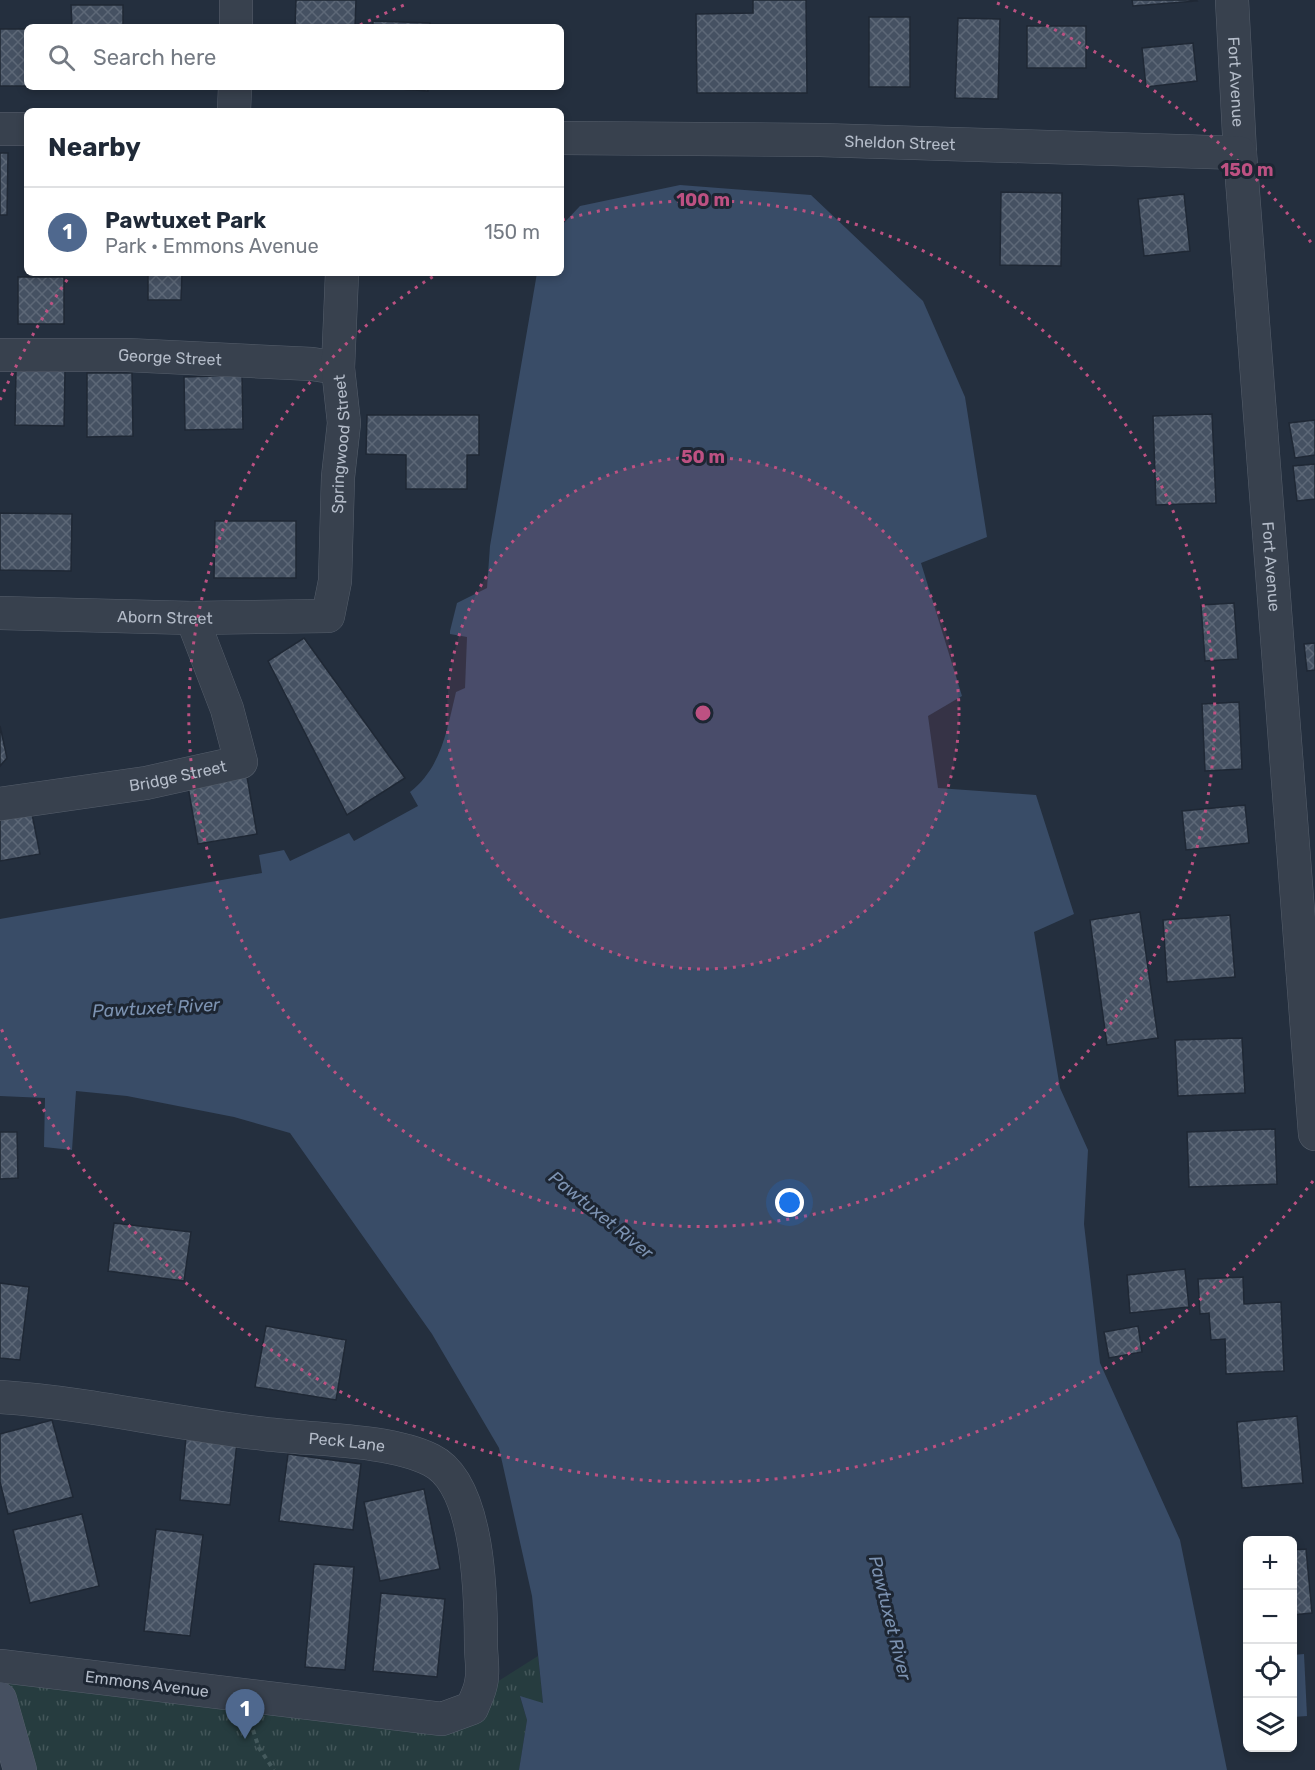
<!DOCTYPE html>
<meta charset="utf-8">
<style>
:root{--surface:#fff;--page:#f2f2f3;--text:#1f2937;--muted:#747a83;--line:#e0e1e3;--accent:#4f688e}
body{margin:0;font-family:Rubik,sans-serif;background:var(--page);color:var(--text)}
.controls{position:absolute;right:18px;bottom:18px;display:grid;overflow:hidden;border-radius:9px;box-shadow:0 3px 9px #0003}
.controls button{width:54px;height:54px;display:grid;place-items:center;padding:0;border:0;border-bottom:2px solid var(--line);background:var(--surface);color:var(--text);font:30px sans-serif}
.you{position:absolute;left:790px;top:1203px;width:21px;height:21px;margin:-15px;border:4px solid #fff;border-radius:50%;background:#1a73e8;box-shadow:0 0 0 9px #1a73e833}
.badge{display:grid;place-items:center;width:39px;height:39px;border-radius:50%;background:var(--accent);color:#fff;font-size:20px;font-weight:700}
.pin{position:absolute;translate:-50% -50px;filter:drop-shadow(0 2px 3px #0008)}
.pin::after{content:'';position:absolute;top:32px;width:21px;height:18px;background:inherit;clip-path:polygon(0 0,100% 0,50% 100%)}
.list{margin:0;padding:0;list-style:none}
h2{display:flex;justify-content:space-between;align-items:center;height:78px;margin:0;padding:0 24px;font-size:26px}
h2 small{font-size:20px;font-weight:400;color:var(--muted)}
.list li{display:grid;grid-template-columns:39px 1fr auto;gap:18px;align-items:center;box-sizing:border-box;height:90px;padding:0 24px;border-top:2px solid var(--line)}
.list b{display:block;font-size:22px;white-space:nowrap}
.list p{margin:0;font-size:20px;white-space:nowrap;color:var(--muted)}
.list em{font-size:20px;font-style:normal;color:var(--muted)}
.icon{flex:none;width:33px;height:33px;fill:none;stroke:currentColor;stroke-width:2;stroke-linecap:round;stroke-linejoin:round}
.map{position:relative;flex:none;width:1315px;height:1770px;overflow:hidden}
.search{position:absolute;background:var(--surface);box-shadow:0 3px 9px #0003;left:24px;top:24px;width:540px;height:66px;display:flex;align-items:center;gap:15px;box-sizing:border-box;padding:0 21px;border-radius:9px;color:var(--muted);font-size:22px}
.panel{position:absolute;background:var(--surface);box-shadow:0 3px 9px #0003;left:24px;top:108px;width:540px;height:168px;border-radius:9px}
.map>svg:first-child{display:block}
</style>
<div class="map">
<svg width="1315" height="1770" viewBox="0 0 1315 1770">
<defs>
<pattern id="park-tufts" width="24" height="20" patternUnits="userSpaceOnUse" patternTransform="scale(1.5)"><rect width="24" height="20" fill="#263c3f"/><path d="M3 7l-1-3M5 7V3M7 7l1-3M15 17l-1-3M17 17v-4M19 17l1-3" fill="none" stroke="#435659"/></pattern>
<pattern id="building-cross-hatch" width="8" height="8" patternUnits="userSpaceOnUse" patternTransform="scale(1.5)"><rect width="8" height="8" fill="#455162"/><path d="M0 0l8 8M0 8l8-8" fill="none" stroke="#5d6877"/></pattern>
</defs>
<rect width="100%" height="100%" fill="#242f3e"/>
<polygon fill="url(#park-tufts)" points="538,1656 543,1704 520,1697 527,1720 519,1770 22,1770 0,1697 0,1666 468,1708 489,1687"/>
<g fill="#394c67">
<path d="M680 185 811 195 923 301 965 397 987 537 921 563 962 696 928 716 938 788 1036 795 1074 914 1034 932 1060 1088 1088 1150 1084 1224 1100 1363 1180 1540 1227 1770H519L527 1720 520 1696 543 1703 532 1596 499 1448 432 1334 290 1133 234 1117 127 1096 76 1091 72 1150 44 1147 45 1098 0 1096V919L262 873 259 855 284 850 290 861 349 833 354 841 418 806 410 792C442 767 447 729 456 692L465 688 467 637 450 634V631L457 603 487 588 490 546 537 273H561V226L580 206Z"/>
<polygon points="1304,1654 1307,1716 1293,1717 1293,1655"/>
</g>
<g fill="url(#building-cross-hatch)" stroke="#1f2835" stroke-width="1.5">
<polygon points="296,0 356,0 355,27 295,27"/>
<polygon points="753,0 806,0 807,93 697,93 696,14 753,13"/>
<polygon points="1132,0 1196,0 1197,1 1133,6"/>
<polygon points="71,5 123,5 123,27 72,27"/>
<rect x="869" y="17" width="41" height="70"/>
<polygon points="958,18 1000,19 998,99 955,98"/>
<polygon points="373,21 430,23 430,27 373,27"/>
<rect x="1027" y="26" width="59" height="42"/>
<rect x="0" y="29" width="27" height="57"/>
<polygon points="1193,43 1197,81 1146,87 1142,48"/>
<polygon points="370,87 428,87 428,91"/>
<polygon points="0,153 8,153 7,215 0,215"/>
<polygon points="1001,192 1062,193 1061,266 1000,265"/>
<polygon points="1184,194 1190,251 1144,256 1138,199"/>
<polygon points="148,273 182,273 181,300 148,300"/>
<rect x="18" y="277" width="46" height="47"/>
<polygon points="16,370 65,371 64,426 15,425"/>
<polygon points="87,373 132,373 133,436 87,437"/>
<polygon points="242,375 243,429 185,430 184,377"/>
<polygon points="1212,414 1216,503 1156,505 1153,416"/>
<polygon points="367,415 479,415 479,455 467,455 467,489 406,489 406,455 366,454"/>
<polygon points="1315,420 1315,455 1295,458 1289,423"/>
<polygon points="1315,464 1315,499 1297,501 1293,466"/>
<polygon points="0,513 72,514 71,571 0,570"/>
<polygon points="215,521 296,521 296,578 214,578"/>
<polygon points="1234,603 1238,659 1205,661 1201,605"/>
<polygon points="304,638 405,778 347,815 268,661"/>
<polygon points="1315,643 1315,670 1307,671 1304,644"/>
<polygon points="1239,702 1242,769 1205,771 1202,704"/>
<polygon points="0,726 7,758 0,766"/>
<polygon points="246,771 257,834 198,844 187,781"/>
<polygon points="1245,805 1249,843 1186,850 1182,811"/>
<polygon points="31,809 40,854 0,861 0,815"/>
<polygon points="1140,912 1158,1038 1107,1045 1090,920"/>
<polygon points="1230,915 1235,977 1167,982 1163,920"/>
<polygon points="1242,1038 1245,1093 1178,1096 1175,1040"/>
<polygon points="1275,1129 1277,1184 1189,1187 1187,1132"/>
<polygon points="0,1132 17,1132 18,1178 0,1179"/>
<polygon points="114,1223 191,1232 184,1281 108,1271"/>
<polygon points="1185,1269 1189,1307 1130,1313 1127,1275"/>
<polygon points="1243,1277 1244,1304 1281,1302 1284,1371 1226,1374 1225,1339 1211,1340 1209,1313 1200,1314 1198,1279"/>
<polygon points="0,1283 29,1287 20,1360 0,1358"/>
<polygon points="266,1326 346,1340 336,1400 255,1387"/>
<polygon points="1138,1326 1142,1352 1109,1358 1104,1332"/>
<polygon points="1297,1416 1303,1483 1242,1488 1237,1422"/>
<polygon points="52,1420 73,1497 8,1514 0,1482 0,1434"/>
<polygon points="186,1437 237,1442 230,1505 180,1500"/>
<polygon points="288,1454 361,1464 353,1530 279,1521"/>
<polygon points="424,1489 440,1569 380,1581 364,1502"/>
<polygon points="82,1514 99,1586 30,1603 13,1530"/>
<polygon points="156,1529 203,1535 190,1636 144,1631"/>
<polygon points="1306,1549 1312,1613 1292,1615 1292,1550"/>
<polygon points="1248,1553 1248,1596 1244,1554"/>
<polygon points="314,1564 354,1567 345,1670 305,1667"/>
<polygon points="381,1593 445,1599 437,1677 373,1671"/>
</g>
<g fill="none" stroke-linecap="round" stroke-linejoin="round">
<g stroke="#565f6c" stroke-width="34">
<g id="street">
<path id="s1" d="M1232 0 1240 153 1315 1134"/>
<polyline points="236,27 236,0"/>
<polyline points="234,111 235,87"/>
<polyline points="0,129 27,129"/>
<path id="s2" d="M561 138 820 140 1240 153"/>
<path id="s3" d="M0 355H127L312 364 338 368"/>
<path id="s4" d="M0 613 192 618 328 616 335 581 338 477 344 423 338 368 342 273"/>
<path id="s5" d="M0 804 146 783 241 762 227 709 192 618"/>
<path id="s6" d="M0 1397C90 1403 176 1424 265 1434 313 1440 389 1439 431 1460 480 1484 481 1599 481 1646 481 1658 484 1672 481 1683 480 1691 475 1700 472 1708L442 1719 0 1666"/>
</g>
</g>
<g stroke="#565f6c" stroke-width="34">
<polyline id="secondary" points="0,1699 20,1770"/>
</g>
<polyline stroke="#44595c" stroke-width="4" stroke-dasharray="4.5 4.5" stroke-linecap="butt" points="253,1730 259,1748 274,1770"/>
<use href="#street" stroke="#38414e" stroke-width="33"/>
<use href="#secondary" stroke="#465061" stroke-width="33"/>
</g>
<circle cx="703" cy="713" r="256" fill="#bd5182" fill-opacity=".12"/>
<g fill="none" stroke="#bd5182" stroke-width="3" stroke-dasharray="3 6">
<circle cx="703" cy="713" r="256"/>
<path d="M562 220A513 513 0 1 1 439 273"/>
<path d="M1313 1181A769 769 0 0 1 0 1026M0 400A769 769 0 0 1 69 277M360 25A769 769 0 0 1 409 3M997 3A769 769 0 0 1 1313 245"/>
</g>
<g text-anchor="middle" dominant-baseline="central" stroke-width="6" stroke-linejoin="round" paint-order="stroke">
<g font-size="16" fill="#b4bcc9" stroke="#1d2633">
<text stroke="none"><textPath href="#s1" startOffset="82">Fort Avenue</textPath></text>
<text stroke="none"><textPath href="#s2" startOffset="339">Sheldon Street</textPath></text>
<text stroke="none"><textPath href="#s3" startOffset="170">George Street</textPath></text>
<text stroke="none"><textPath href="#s4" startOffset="501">Springwood Street</textPath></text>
<text stroke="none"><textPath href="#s1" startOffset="568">Fort Avenue</textPath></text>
<text stroke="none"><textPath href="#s4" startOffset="165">Aborn Street</textPath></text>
<text stroke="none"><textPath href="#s5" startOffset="180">Bridge Street</textPath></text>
<text stroke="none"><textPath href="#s6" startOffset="350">Peck Lane</textPath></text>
<text transform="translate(147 1684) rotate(7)">Emmons Avenue</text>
</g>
<g font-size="18" font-style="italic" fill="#7c92b1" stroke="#1d2633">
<text transform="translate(156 1008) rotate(-3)">Pawtuxet River</text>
<text transform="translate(601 1215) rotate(39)">Pawtuxet River</text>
<text transform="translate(890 1618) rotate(76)">Pawtuxet River</text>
</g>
</g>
<circle cx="703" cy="713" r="9" fill="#bd5182" stroke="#1d2633" stroke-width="3"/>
<g font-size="18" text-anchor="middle" font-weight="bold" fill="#bd5182" stroke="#1d2633" stroke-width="6" stroke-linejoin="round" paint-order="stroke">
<text x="1247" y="176">150 m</text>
<text x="703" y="206">100 m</text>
<text x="703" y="463">50 m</text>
</g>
</svg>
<div class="controls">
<button>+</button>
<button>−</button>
<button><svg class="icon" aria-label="locate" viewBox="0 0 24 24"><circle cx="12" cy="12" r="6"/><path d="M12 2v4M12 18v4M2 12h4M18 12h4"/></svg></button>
<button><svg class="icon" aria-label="layers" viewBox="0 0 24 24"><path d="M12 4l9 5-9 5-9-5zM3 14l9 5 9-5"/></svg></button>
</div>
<div class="you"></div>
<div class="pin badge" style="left:245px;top:1739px">1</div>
<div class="search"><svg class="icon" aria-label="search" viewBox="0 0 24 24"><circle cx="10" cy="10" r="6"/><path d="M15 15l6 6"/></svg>Search here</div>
<section class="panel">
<h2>Nearby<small></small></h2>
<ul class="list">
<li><span class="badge">1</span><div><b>Pawtuxet Park</b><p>Park · Emmons Avenue</p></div><em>150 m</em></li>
</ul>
</section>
</div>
